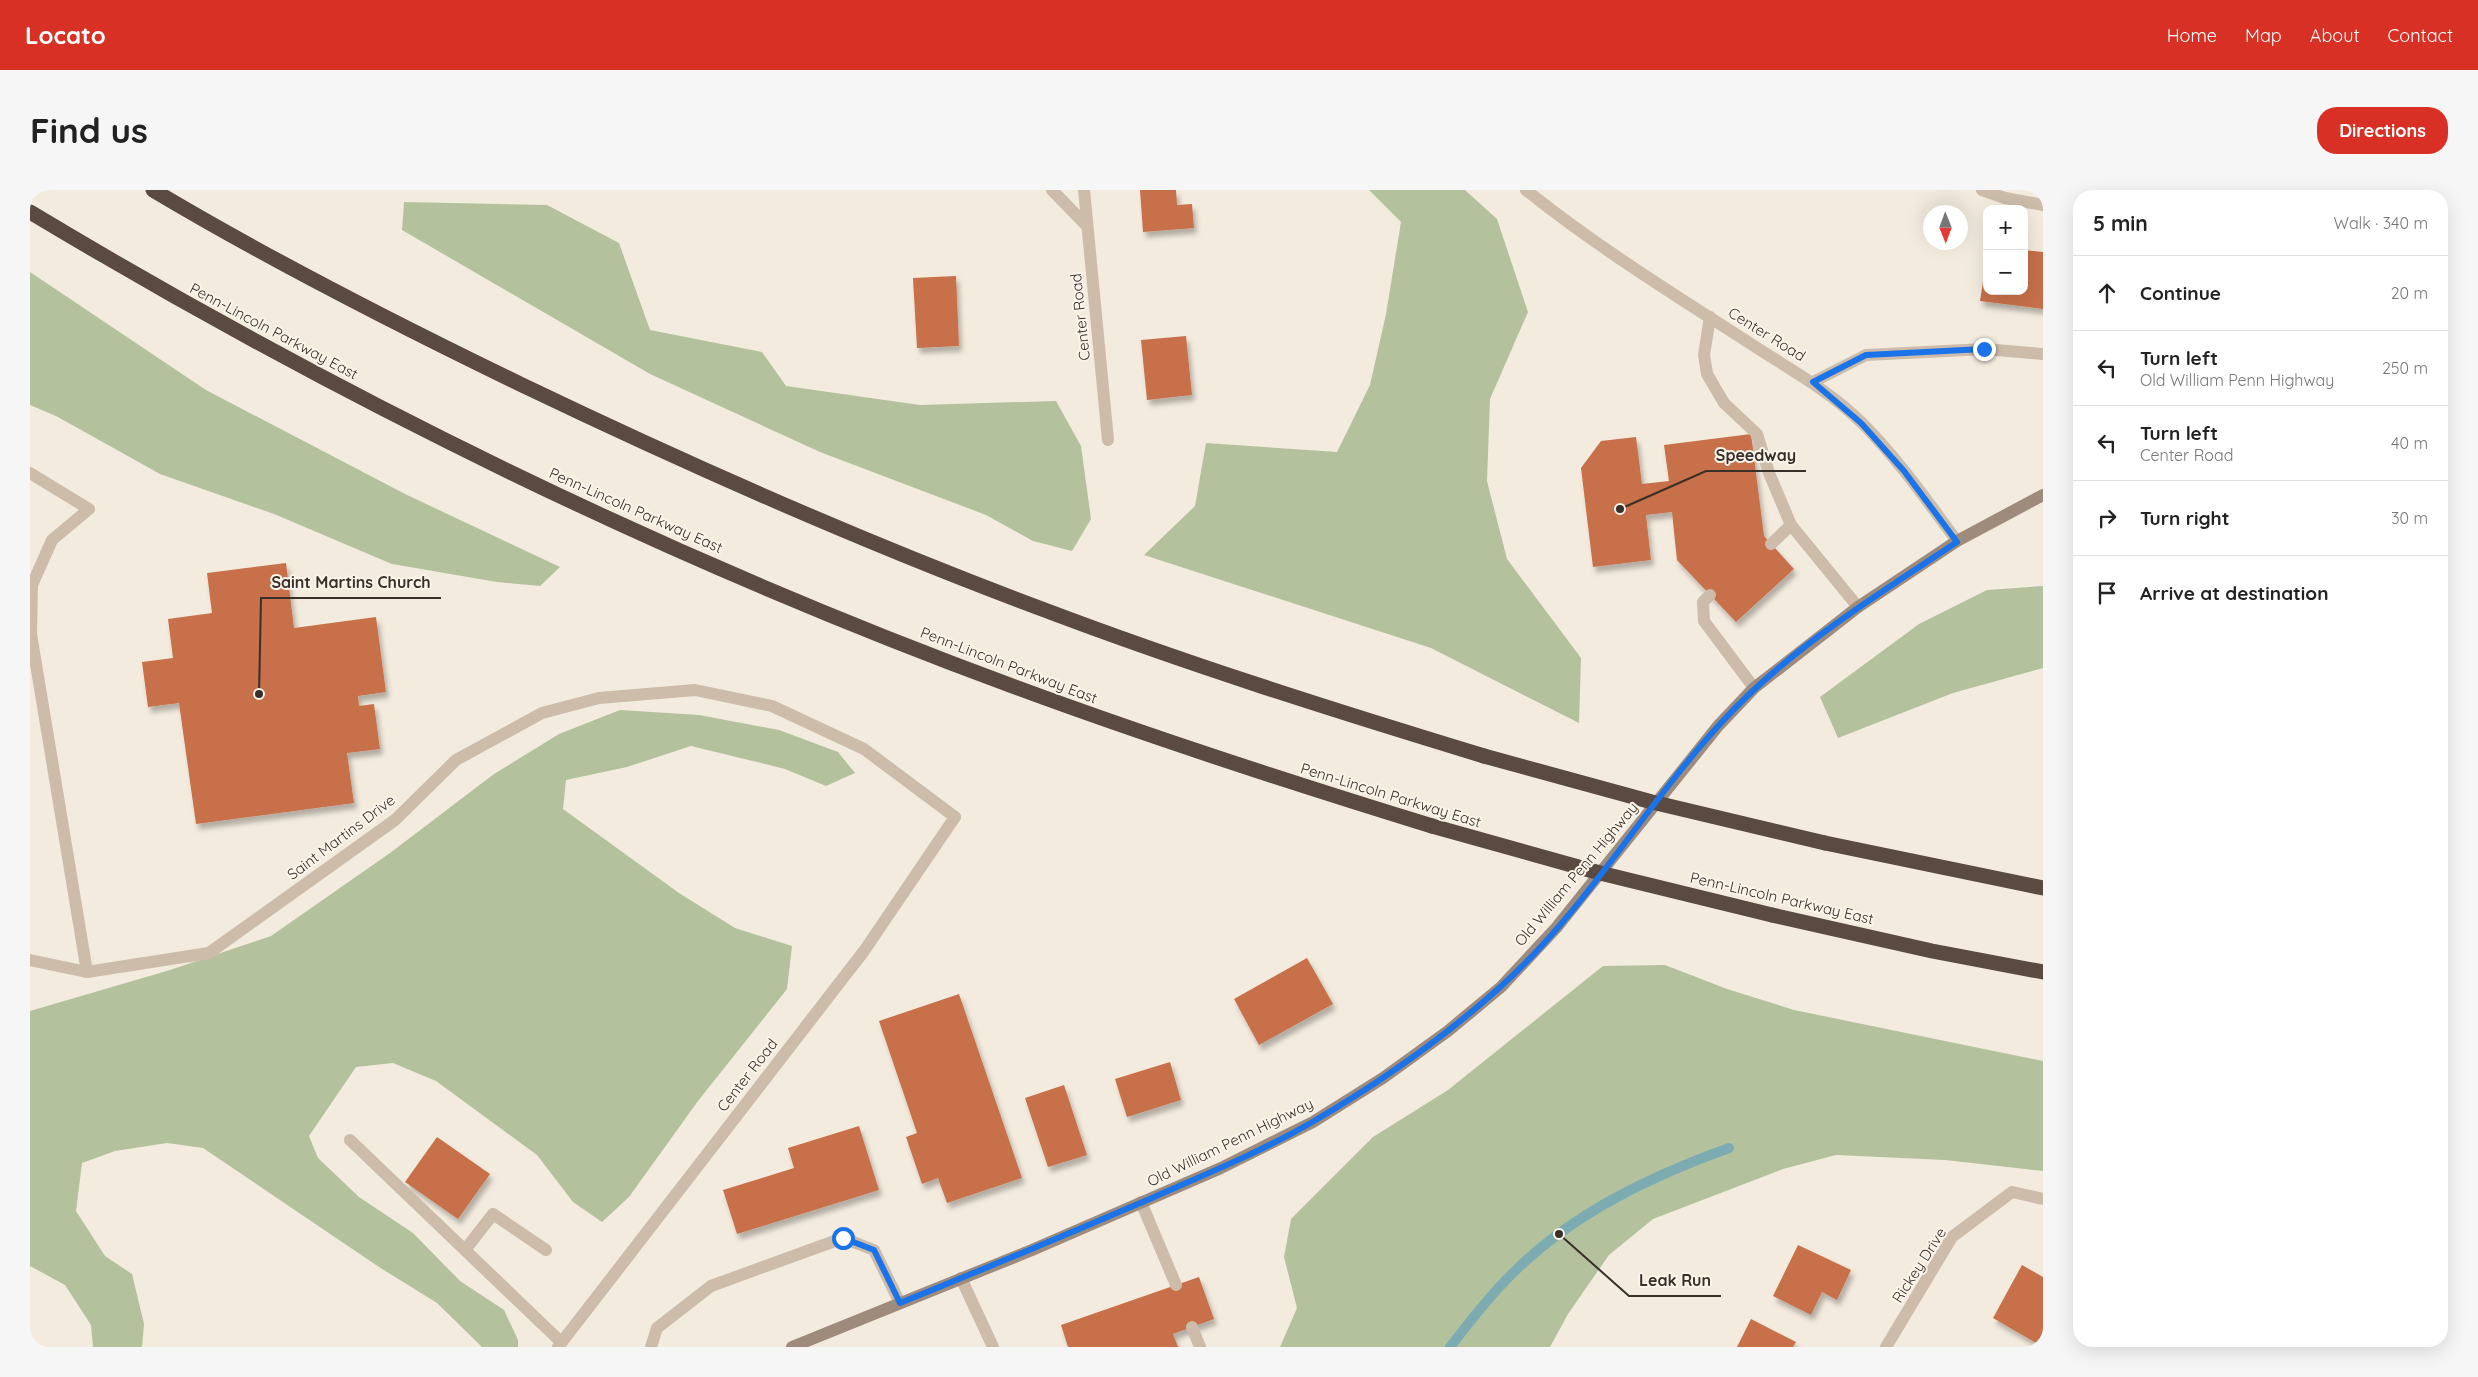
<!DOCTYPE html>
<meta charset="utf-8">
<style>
:root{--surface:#fff;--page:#f6f6f6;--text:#222;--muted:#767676;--line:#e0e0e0;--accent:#d93025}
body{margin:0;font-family:Quicksand,sans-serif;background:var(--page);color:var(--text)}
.controls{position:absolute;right:15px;top:15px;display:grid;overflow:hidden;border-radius:10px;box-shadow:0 5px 20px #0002}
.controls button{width:45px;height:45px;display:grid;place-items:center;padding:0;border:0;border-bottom:1px solid var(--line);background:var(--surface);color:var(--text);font:25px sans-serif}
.compass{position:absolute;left:1893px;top:15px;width:45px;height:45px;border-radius:50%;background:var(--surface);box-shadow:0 5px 20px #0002;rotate:179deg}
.stop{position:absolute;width:15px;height:15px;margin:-11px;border:4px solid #1a73e8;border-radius:50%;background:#fff}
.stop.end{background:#1a73e8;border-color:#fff;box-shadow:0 1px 5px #0008}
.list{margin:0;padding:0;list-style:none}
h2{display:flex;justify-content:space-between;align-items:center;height:65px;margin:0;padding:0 20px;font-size:21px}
h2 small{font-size:16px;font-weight:400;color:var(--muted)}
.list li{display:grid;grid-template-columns:32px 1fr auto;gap:15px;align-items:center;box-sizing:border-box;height:75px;padding:0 20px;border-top:1px solid var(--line)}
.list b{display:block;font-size:19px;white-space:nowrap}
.list p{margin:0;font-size:16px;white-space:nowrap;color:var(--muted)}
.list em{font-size:16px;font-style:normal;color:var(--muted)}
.icon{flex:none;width:28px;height:28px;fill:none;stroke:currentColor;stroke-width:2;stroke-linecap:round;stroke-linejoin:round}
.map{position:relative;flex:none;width:2013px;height:1157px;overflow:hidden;border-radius:20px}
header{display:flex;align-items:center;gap:30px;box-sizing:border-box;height:70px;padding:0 25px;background:var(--accent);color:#fff}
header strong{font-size:24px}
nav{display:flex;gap:28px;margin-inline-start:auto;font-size:18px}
.intro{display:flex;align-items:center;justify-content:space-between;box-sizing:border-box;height:120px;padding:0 30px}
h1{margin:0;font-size:35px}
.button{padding:12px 22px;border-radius:20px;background:var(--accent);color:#fff;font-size:18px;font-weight:700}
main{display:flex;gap:30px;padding:0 30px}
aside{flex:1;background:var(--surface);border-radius:20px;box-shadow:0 5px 20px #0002}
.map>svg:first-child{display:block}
</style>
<header>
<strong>Locato</strong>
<nav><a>Home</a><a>Map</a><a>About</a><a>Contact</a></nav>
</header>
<div class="intro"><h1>Find us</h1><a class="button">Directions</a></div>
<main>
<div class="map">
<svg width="2013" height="1157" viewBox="0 0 2013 1157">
<defs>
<filter id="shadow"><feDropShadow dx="3" dy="5.5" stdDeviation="2.5" flood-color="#0004"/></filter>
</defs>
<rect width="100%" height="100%" fill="#f3ebde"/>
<g fill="#b3c29d">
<polygon points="1339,0 1435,0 1467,29 1498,122 1460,209 1457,291 1477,369 1551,468 1549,533 1401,458 1114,365 1165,316 1176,253 1307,262 1340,195 1356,124 1371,32"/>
<polygon points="374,12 517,15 589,53 620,140 732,162 756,196 890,215 1026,211 1051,256 1061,329 1042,361 1003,351 956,325 790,262 620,184 372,40"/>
<polygon points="0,82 176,200 375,304 530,377 510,396 467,392 362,374 244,324 130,284 26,226 0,215"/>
<polygon points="2013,396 2013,478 1923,503 1808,548 1790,507 1889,434 1957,400"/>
<polygon points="590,520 669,525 749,540 808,562 825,583 796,596 755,579 661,556 597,577 536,590 533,619 649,703 705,738 762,756 757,799 668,911 599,1007 572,1032 543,1012 507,965 406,891 363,873 326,877 279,946 288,968 329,1007 383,1043 430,1091 474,1120 488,1150 488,1157 452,1157 407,1113 349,1077 173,958 137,953 85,961 52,973 46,1021 75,1066 102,1084 114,1134 112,1157 63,1157 61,1135 35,1095 0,1076 0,821 140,780 241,746 360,663 464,584 529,544"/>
<polygon points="1635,775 1697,799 1764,820 2013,871 2013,981 1915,970 1806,965 1753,979 1623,1029 1579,1065 1538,1124 1520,1157 1250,1157 1267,1118 1254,1067 1261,1029 1343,947 1418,900 1573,776"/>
</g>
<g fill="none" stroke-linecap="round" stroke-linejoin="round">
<path stroke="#7cabb1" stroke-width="10" d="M1420 1157C1441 1130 1462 1103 1487 1079 1547 1021 1622 986 1699 958"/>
</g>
<g fill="#c77048" filter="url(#shadow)">
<polygon points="1110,0 1146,0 1147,15 1162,14 1164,38 1113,42"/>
<polygon points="1994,60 2013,62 2013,119 1950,111 1956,72 1957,101 1994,101"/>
<polygon points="926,86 929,156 887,158 883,88"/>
<polygon points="1156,146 1162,205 1117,210 1111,150"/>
<polygon points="1721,244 1734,346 1764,379 1706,432 1647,370 1642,322 1616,325 1621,370 1563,377 1551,278 1571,251 1606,247 1612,294 1639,291 1634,255"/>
<polygon points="256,373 264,438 346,427 356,502 328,506 329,516 344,514 350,559 317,563 324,613 166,634 149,513 118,517 112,472 143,468 138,429 182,423 177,383"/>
<polygon points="1277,768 1303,814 1229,855 1204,809"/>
<polygon points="929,804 992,988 917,1013 908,988 892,994 876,947 887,943 849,831"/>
<polygon points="1140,872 1151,910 1097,927 1085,889"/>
<polygon points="1034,895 1057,965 1018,977 995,908"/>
<polygon points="829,936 849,1000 707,1044 693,1000 764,978 758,958"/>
<polygon points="407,947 460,984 428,1029 375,992"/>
<polygon points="1768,1055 1821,1080 1807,1110 1792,1102 1781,1125 1743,1106"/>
<polygon points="1992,1075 2013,1087 2013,1157 1963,1128"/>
<polygon points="1169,1087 1184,1129 1143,1144 1148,1157 1038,1157 1031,1135"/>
<polygon points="1721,1129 1766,1152 1763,1157 1707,1157"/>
</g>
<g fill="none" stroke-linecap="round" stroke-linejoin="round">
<g stroke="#ccbca9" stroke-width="12">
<polyline points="1952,0 1975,8 2013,15"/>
<polyline points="1680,127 1674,165 1677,184 1694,213 1727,244 1739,283 1761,335 1828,417"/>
<polyline points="1783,192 1836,165 1955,159 2013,164"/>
<polyline points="0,283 59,319 22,350 2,395 1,444 57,782"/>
<polyline points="1741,354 1761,335"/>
<polyline points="1680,405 1673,412 1674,431 1724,498"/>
<polyline points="0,770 57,782 179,763 365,630 426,570 512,523 569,508 665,500 742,516 834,559 925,627"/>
<polyline points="320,950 531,1152"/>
<polyline points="1111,1012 1146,1095"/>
<polyline points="435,1060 463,1024 516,1060"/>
<polyline points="931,1088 963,1157"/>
<polyline points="1162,1137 1170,1157"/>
<polyline points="621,1157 627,1138 681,1096 813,1048 844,1060 870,1113"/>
</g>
<g stroke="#ccbca9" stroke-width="12">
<polyline points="1022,0 1057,36"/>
<polyline points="1054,0 1078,250"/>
<polyline points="528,1157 834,761 925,627"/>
<polyline points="1856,1157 1922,1047 1982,1002 2013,1009"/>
</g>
<path stroke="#ccbca9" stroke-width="12" d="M1496 0C1567 57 1645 105 1721 154 1759 179 1799 200 1832 233 1868 269 1897 311 1927 351"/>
<polyline stroke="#9f8b7b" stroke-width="12" points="762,1157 1002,1060 1191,978 1283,932 1353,888 1418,841 1471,797 1526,738 1688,536 1724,498 1828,417 1927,351 2013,305"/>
<g stroke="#5a4a40" stroke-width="15">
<path d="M123 0C242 71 366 134 490 194 661 276 835 353 1012 419 1157 474 1306 521 1454 566"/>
<path d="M0 22C313 210 643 371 985 497 1123 548 1262 593 1402 636"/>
<polyline points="1795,653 2013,698"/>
<polyline points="1742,725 1902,761 2013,782"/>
</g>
<g stroke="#5a4a40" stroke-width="15">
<polyline points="1454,566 1622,612 1795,653"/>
<polyline points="1402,636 1570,683 1742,725"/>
</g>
</g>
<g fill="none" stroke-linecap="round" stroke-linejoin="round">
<path stroke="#1a73e8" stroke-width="6" d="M813 1048 844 1060 870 1113C954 1079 1038 1044 1122 1008 1176 984 1233 961 1284 931 1349 893 1412 849 1468 799 1554 723 1613 618 1690 534 1757 460 1844 407 1927 352L1874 281 1831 233 1783 192 1836 165 1954 159"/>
</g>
<g text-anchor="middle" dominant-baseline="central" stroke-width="4" stroke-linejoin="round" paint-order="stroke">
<g font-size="15" fill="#392f29" stroke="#faf4eb">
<text transform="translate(1050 127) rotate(-96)">Center Road</text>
<text transform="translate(244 141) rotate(28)">Penn-Lincoln Parkway East</text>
<text transform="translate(1737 144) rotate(32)">Center Road</text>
<text transform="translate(606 320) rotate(24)">Penn-Lincoln Parkway East</text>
<text transform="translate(979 475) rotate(21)">Penn-Lincoln Parkway East</text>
<text transform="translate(1361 605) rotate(17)">Penn-Lincoln Parkway East</text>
<text transform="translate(311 647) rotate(-37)">Saint Martins Drive</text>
<text transform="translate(1546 684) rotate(-50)">Old William Penn Highway</text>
<text transform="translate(1752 708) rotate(13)">Penn-Lincoln Parkway East</text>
<text transform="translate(717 885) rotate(-52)">Center Road</text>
<text transform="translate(1200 952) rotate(-26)">Old William Penn Highway</text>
<text transform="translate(1889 1075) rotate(-57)">Rickey Drive</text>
</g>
</g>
<path fill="none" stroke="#392f29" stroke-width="2" d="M1590 319L1676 281H1776M229 504L231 408H411M1529 1044L1599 1106H1691"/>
<g fill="#392f29" stroke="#faf4eb" stroke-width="2">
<circle cx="1590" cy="319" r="5"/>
<circle cx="229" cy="504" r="5"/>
<circle cx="1529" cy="1044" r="5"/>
</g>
<g font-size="16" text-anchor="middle" font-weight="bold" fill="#392f29" stroke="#faf4eb" stroke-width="4" stroke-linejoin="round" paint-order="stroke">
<text x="1726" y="271">Speedway</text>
<text x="321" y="398">Saint Martins Church</text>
<text x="1645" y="1096">Leak Run</text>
</g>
</svg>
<div class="controls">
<button>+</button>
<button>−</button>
</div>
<svg class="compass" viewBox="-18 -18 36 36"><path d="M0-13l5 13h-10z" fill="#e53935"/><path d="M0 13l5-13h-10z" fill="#767676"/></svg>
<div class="stop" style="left:813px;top:1048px"></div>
<div class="stop end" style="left:1954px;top:159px"></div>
</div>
<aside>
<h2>5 min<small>Walk · 340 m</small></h2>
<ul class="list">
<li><svg class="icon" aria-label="ahead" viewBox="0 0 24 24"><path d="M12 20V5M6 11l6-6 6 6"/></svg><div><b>Continue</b></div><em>20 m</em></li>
<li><svg class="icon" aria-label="left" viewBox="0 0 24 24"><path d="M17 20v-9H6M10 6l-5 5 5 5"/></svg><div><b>Turn left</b><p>Old William Penn Highway</p></div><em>250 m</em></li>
<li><svg class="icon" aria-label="left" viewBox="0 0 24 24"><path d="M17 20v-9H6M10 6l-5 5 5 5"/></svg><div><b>Turn left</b><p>Center Road</p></div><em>40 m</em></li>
<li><svg class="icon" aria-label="right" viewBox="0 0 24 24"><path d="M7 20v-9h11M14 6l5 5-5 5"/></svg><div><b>Turn right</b></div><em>30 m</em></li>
<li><svg class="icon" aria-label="arrive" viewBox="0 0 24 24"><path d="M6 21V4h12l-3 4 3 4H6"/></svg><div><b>Arrive at destination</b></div></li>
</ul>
</aside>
</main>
